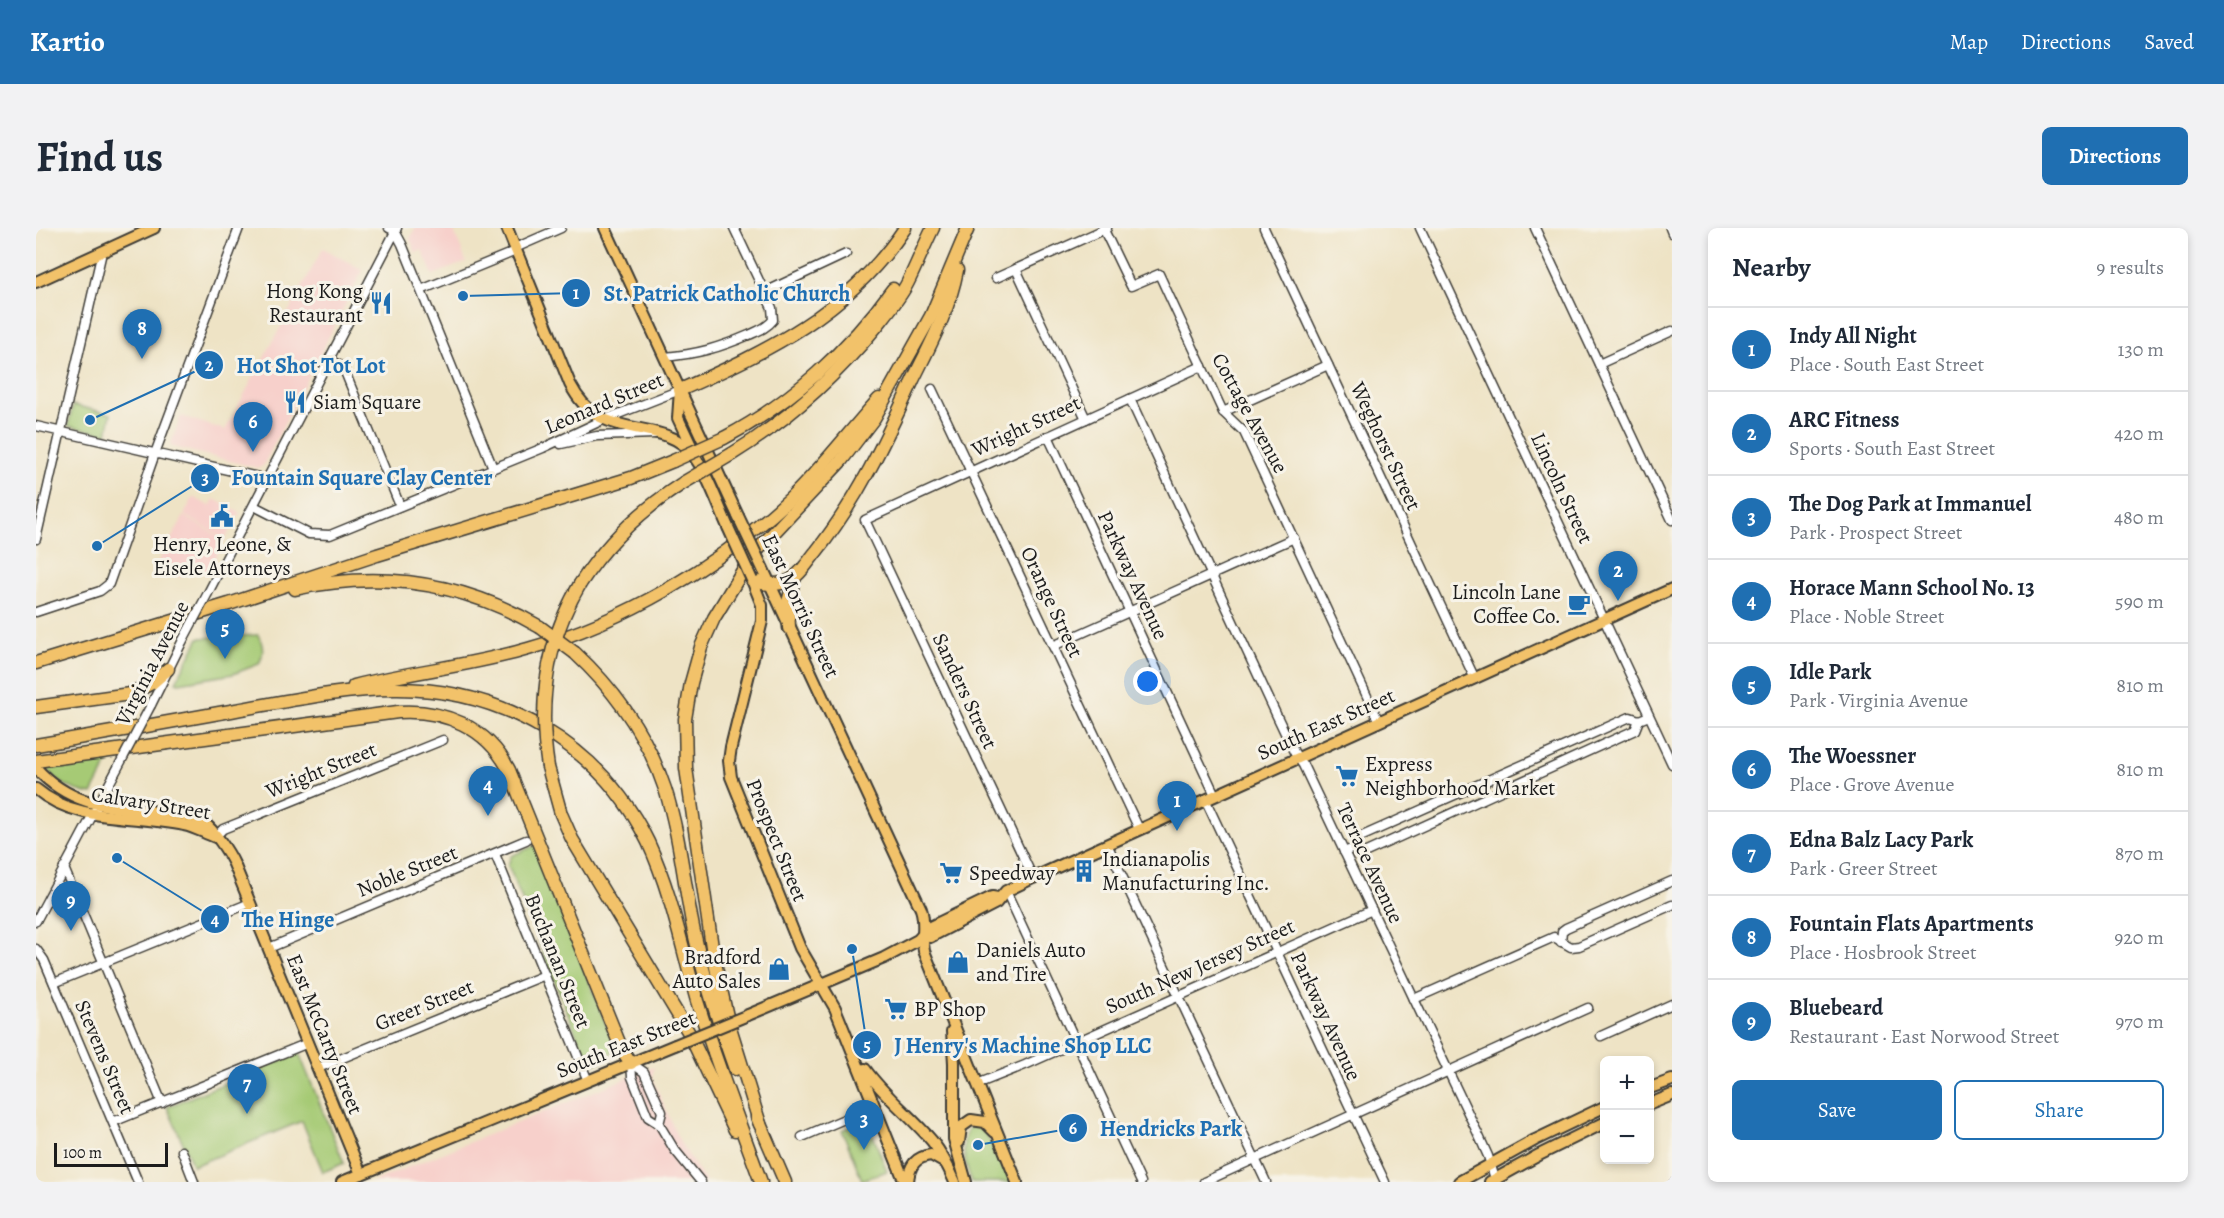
<!DOCTYPE html>
<meta charset="utf-8">
<style>
:root{--surface:#fff;--page:#f2f2f3;--text:#1f2937;--muted:#747a83;--line:#e0e1e3;--accent:#1f6fb2}
body{margin:0;font-family:Alegreya,serif;background:var(--page);color:var(--text)}
.controls{position:absolute;right:18px;bottom:18px;display:grid;overflow:hidden;border-radius:9px;box-shadow:0 3px 9px #0003}
.controls button{width:54px;height:54px;display:grid;place-items:center;padding:0;border:0;border-bottom:2px solid var(--line);background:var(--surface);color:var(--text);font:30px sans-serif}
.scale{position:absolute;left:18px;bottom:15px;width:114px;box-sizing:border-box;padding-left:6px;border:3px solid #1c1c1c;border-top:0;font-size:16px;line-height:21px;white-space:nowrap;color:#1c1c1c;-webkit-text-stroke:4px #f7f3e8;paint-order:stroke}
.you{position:absolute;left:1112px;top:454px;width:21px;height:21px;margin:-15px;border:4px solid #fff;border-radius:50%;background:#1a73e8;box-shadow:0 0 0 9px #1a73e833}
.badge{display:grid;place-items:center;width:39px;height:39px;border-radius:50%;background:var(--accent);color:#fff;font-size:20px;font-weight:700}
.pin{position:absolute;translate:-50% -50px;filter:drop-shadow(0 2px 3px #0008)}
.pin::after{content:'';position:absolute;top:32px;width:21px;height:18px;background:inherit;clip-path:polygon(0 0,100% 0,50% 100%)}
.list{margin:0;padding:0;list-style:none}
h2{display:flex;justify-content:space-between;align-items:center;height:78px;margin:0;padding:0 24px;font-size:26px}
h2 small{font-size:20px;font-weight:400;color:var(--muted)}
.list li{display:grid;grid-template-columns:39px 1fr auto;gap:18px;align-items:center;box-sizing:border-box;height:84px;padding:0 24px;border-top:2px solid var(--line)}
.list b{display:block;font-size:22px;white-space:nowrap}
.list p{margin:0;font-size:20px;white-space:nowrap;color:var(--muted)}
.list em{font-size:20px;font-style:normal;color:var(--muted)}
.actions{display:flex;gap:12px;padding:18px 24px}
.actions a{flex:1;padding:14px 0;border:2px solid var(--accent);border-radius:9px;text-align:center;font-size:21px;color:var(--accent)}
.actions .main{background:var(--accent);color:#fff}
.map{position:relative;flex:none;width:1636px;height:954px;overflow:hidden;border-radius:9px}
header{display:flex;align-items:center;gap:36px;box-sizing:border-box;height:84px;padding:0 30px;background:var(--accent);color:#fff}
header strong{font-size:28px}
nav{display:flex;gap:33px;margin-inline-start:auto;font-size:21px}
.intro{display:flex;align-items:center;justify-content:space-between;box-sizing:border-box;height:144px;padding:0 36px}
h1{margin:0;font-size:42px}
.button{padding:15px 27px;border-radius:9px;background:var(--accent);color:#fff;font-size:21px;font-weight:700}
main{display:flex;gap:36px;padding:0 36px}
aside{flex:1;background:var(--surface);border-radius:9px;box-shadow:0 3px 9px #0003}
.map>svg:first-child{display:block}
</style>
<header>
<strong>Kartio</strong>
<nav><a>Map</a><a>Directions</a><a>Saved</a></nav>
</header>
<div class="intro"><h1>Find us</h1><a class="button">Directions</a></div>
<main>
<div class="map">
<svg width="1636" height="954" viewBox="0 0 1636 954">
<rect width="100%" height="100%" fill="#f7f3e8"/>
<filter id="ink" filterUnits="userSpaceOnUse"><feTurbulence type="fractalNoise" baseFrequency=".0167" numOctaves="2"/><feDisplacementMap in="SourceGraphic" scale="12" xChannelSelector="R" yChannelSelector="G"/><feConvolveMatrix kernelMatrix="1 2 1 2 8 2 1 2 1" color-interpolation-filters="sRGB"/></filter>
<filter id="wash" filterUnits="userSpaceOnUse"><feTurbulence type="fractalNoise" baseFrequency=".008" numOctaves="4" result="noise"/><feDisplacementMap in="SourceGraphic" scale="24" xChannelSelector="R" yChannelSelector="G"/><feGaussianBlur stdDeviation="1.35" result="paint"/><feColorMatrix in="noise" values="0 0 0 0 0 0 0 0 0 0 0 0 0 0 0 0 0 1.4 0 .05"/><feComposite in="paint" operator="in"/></filter>
<g filter="url(#wash)">
<rect width="100%" height="100%" fill="#eee3c5"/>
<g fill="#f7d0cb">
<polygon points="379,0 417,0 430,34 397,47 386,22 380,25 374,11"/>
<polygon points="287,20 327,42 227,238 222,240 134,218 145,188 189,202"/>
<polygon points="157,269 174,278 178,271 204,285 189,311 148,287"/>
<polygon points="148,288 189,312 170,347 151,338 144,350 120,337"/>
<polygon points="618,839 616,849 636,896 645,916 670,954 336,954"/>
</g>
<g fill="#a6ca74" stroke="#617348" stroke-width="1.5">
<polygon points="37,177 75,186 71,206 32,198"/>
<path d="M222 407C228 418 228 425 223 436L197 446 143 455 140 454 163 410Z"/>
<path d="M74 531 56 566C39 563 19 555 10 539Z"/>
<path d="M500 617 579 819C575 829 568 834 557 836L551 833 472 637 475 628Z"/>
<polygon points="263,825 308,935 287,944 266,893 157,938 131,879"/>
<polygon points="831,892 851,943 826,952 806,902"/>
<path d="M939 899 944 900 950 906 976 954H936C930 939 922 915 933 900Z"/>
</g>
</g>
<g filter="url(#ink)">
<g fill="none" stroke-linecap="round" stroke-linejoin="round">
<g stroke="#3c3a35" stroke-width="11">
<g id="minor">
<polyline points="353,0 359,3 366,16 457,240"/>
<polyline points="1067,0 1095,58 1123,46 1187,184 1208,204 1343,494"/>
<polyline points="1228,0 1439,451"/>
<polyline points="1384,0 1636,536"/>
<polyline points="1499,0 1636,292"/>
<polyline points="1634,0 1636,5"/>
<polyline points="479,20 525,0"/>
<polyline points="980,41 1050,191"/>
<polyline points="960,50 1071,0"/>
<polyline points="385,62 480,23"/>
<polyline points="729,64 810,26"/>
<path d="M629 129C661 126 683 120 713 107 722 103 731 100 737 92L736 80 698 0"/>
<polyline points="294,132 307,139 364,278"/>
<polyline points="1563,136 1636,103"/>
<polyline points="896,161 1103,601"/>
<polyline points="1094,171 1240,486 1258,524 1267,537 1443,908 1452,928 1460,954"/>
<polyline points="1187,184 1292,137"/>
<polyline points="0,198 231,251"/>
<polyline points="1012,208 1179,567"/>
<polyline points="525,216 561,208 619,206"/>
<polyline points="218,278 273,306 294,307 507,220 567,192 644,162"/>
<polyline points="0,311 66,24"/>
<polyline points="172,365 361,0"/>
<polyline points="0,384 64,363 73,356 121,220 203,0"/>
<polyline points="1017,418 1258,310"/>
<polyline points="115,477 147,412"/>
<polyline points="1169,571 1349,954"/>
<polyline points="179,609 187,601 407,512"/>
<polyline points="1071,616 1230,954"/>
<polyline points="1318,620 1328,625 1599,502 1603,492"/>
<polyline points="1308,624 1318,620 1322,610 1594,489 1603,492 1613,488"/>
<polyline points="459,626 552,853"/>
<polyline points="28,640 126,875"/>
<polyline points="997,650 829,292 1166,138"/>
<polyline points="970,663 1105,954"/>
<polyline points="0,693 88,528"/>
<polyline points="1525,714 1526,703 1530,700 1636,653"/>
<polyline points="233,720 490,612"/>
<polyline points="0,721 8,732 102,954"/>
<polyline points="18,755 214,675"/>
<polyline points="1378,771 1518,709 1535,719 1543,718 1636,677"/>
<polyline points="1565,808 1636,776"/>
<polyline points="595,835 596,849 612,889 623,896 638,921 665,954"/>
<polyline points="595,835 608,844 626,884 623,896"/>
<polyline points="282,840 509,747"/>
<polyline points="941,856 989,837 1336,682"/>
<polyline points="77,894 272,815"/>
<polyline points="766,909 839,878"/>
<polyline points="146,923 158,954"/>
<polyline points="1168,954 1552,780"/>
</g>
</g>
<g stroke="#3c3a35" stroke-width="14">
<g id="major">
<path d="M471 0 534 156C553 193 576 195 614 203 626 206 638 209 648 217 668 234 681 275 692 299"/>
<polyline points="569,0 702,288"/>
<polyline points="0,54 118,0"/>
<polyline points="644,162 642,190 658,224"/>
<path d="M727 341 885 681C890 695 885 708 888 723L981 954"/>
<polyline points="716,352 726,377 726,393 695,519 693,533 695,549 764,720 799,780 866,947 871,954"/>
<path d="M0 540C35 579 75 579 123 584 139 585 155 586 168 595 178 602 193 625 198 636L325 946"/>
<path d="M0 561C41 596 99 586 148 597 159 599 168 605 179 609"/>
<polyline points="887,708 894,709 960,675 970,663 997,650 1636,361"/>
<polyline points="712,787 848,730 882,712 894,699 956,669 962,670"/>
<polyline points="916,803 918,835 918,911 930,954"/>
<path d="M829 841C848 868 875 888 896 913 906 926 913 940 919 954"/>
<polyline points="1614,860 1636,852"/>
<polyline points="1614,876 1636,867"/>
<polyline points="923,914 925,899 935,892 949,894 959,904"/>
<polyline points="306,954 639,817"/>
<path d="M872 954C873 938 879 929 895 927L909 935"/>
<polyline points="1423,954 1499,912 1568,879"/>
<polyline points="1454,954 1503,927 1568,895"/>
</g>
</g>
<g stroke="#3c3a35" stroke-width="15">
<g id="highway">
<path d="M644 162C734 122 812 85 869 0"/>
<path d="M688 210C755 175 813 122 857 61"/>
<path d="M696 226C752 192 799 149 840 99 851 85 864 70 872 54 881 36 888 18 897 0"/>
<path d="M716 352C728 357 745 358 756 351 766 345 773 332 780 324 822 271 849 213 877 152 895 115 913 83 921 42"/>
<path d="M544 356C571 314 605 282 647 255"/>
<path d="M259 361C345 342 427 354 504 399"/>
<polyline points="753,400 752,374 759,349"/>
<path d="M539 425C580 463 611 507 629 561 644 607 648 657 658 704 668 751 683 796 699 841"/>
<polyline points="0,435 193,376 341,327 595,250 637,233"/>
<path d="M318 458C376 443 435 438 492 421 589 393 681 339 755 270 787 239 813 204 843 171"/>
<polyline points="0,479 94,466 116,455 132,441"/>
<path d="M0 517C67 506 133 494 200 482 252 473 306 461 359 461 465 460 565 517 612 614 635 663 646 720 661 773 680 834 703 894 725 954"/>
<path d="M0 533 362 484C408 481 451 499 473 542L586 822 595 835"/>
<polyline points="512,539 525,586 536,611 653,805 699,902"/>
<polyline points="721,889 749,954"/>
<polyline points="724,896 692,793 677,726 650,540 649,491 655,455 665,419 678,390 715,329 805,233 838,190 895,88 932,0"/>
</g>
</g>
<use href="#minor" stroke="#fff" stroke-width="8"/>
<use href="#major" stroke="#f2c26a" stroke-width="10"/>
<use href="#highway" stroke="#f2c26a" stroke-width="12"/>
<polyline stroke="#1c1c1c" stroke-width="2" points="1633,954 1636,951"/>
<g stroke="#3c3a35" stroke-width="11" stroke-linecap="butt">
<g id="minor-bridge">
<polyline points="147,412 172,365"/>
<polyline points="88,528 115,477"/>
</g>
</g>
<g stroke="#3c3a35" stroke-width="14" stroke-linecap="butt">
<g id="major-bridge">
<polyline points="702,288 727,341"/>
<polyline points="692,299 716,352"/>
<polyline points="639,817 712,787"/>
</g>
</g>
<g stroke="#3c3a35" stroke-width="15" stroke-linecap="butt">
<g id="highway-bridge">
<polyline points="637,233 688,210"/>
<polyline points="647,255 696,226"/>
<polyline points="504,399 539,425"/>
<path d="M512 539C502 475 511 412 544 356"/>
</g>
</g>
<use href="#minor-bridge" stroke="#fff" stroke-width="8"/>
<use href="#major-bridge" stroke="#f2c26a" stroke-width="10"/>
<use href="#highway-bridge" stroke="#f2c26a" stroke-width="12"/>
</g>
</g>
<defs>
<g id="restaurant-bare" transform="scale(1.8)"><path d="M-5-6h1v4h1v-4h1v4h1v-4h1v5L-1.5 .5V6h-2V.5L-5-1ZM5-6V6H3V1.5H1.5Q1.5-4 5-6Z" fill="#1f6fb2" stroke="#f7f3e8" stroke-width="2.5" paint-order="stroke"/></g>
<g id="civic-bare" transform="scale(1.8)"><path d="M-.6-6.5H3V-4.5H.6V-3L4-1V1h2V6H-6V1h2V-1L-.6-3ZM-1.2 2.5V6h2.4V2.5Z" fill="#1f6fb2" stroke="#f7f3e8" stroke-width="2.5" paint-order="stroke"/></g>
<g id="cafe-bare" transform="scale(1.8)"><path d="M-5.5-4.5H6V0H3Q3 3.5 0 3.5H-2.5Q-5.5 3.5-5.5 0ZM3-3.2v2h1.7v-2ZM-6 4.5H4V6H-6Z" fill="#1f6fb2" stroke="#f7f3e8" stroke-width="2.5" paint-order="stroke"/></g>
<g id="supermarket-bare" transform="scale(1.8)"><path d="M-6-5.5h2.5l.6 2H6L4.5 2H-2.5L-4.4-4H-6ZM-1.5 3.2a1.3 1.3 0 1 0 .1 0ZM3 3.2a1.3 1.3 0 1 0 .1 0Z" fill="#1f6fb2" stroke="#f7f3e8" stroke-width="2.5" paint-order="stroke"/></g>
<g id="building-bare" transform="scale(1.8)"><path d="M-4-6H4V6H1V3H-1V6H-4ZM-2.5-4.3h1.7v1.8h-1.7ZM.8-4.3h1.7v1.8H.8ZM-2.5-1h1.7V.8h-1.7ZM.8-1h1.7V.8H.8Z" fill="#1f6fb2" stroke="#f7f3e8" stroke-width="2.5" paint-order="stroke"/></g>
<g id="shop-bare" transform="scale(1.8)"><path d="M-5-2.5h2.3a2.7 3.5 0 0 1 5.4 0H5L5.5 6h-11ZM-1.5-2.5h3a1.5 2.3 0 0 0-3 0Z" fill="#1f6fb2" stroke="#f7f3e8" stroke-width="2.5" paint-order="stroke"/></g>
</defs>
<g fill-rule="evenodd">
<use href="#restaurant-bare" x="345" y="75"/>
<use href="#restaurant-bare" x="259" y="174"/>
<use href="#civic-bare" x="186" y="288"/>
<use href="#cafe-bare" x="1543" y="376"/>
<use href="#supermarket-bare" x="1311" y="548"/>
<use href="#building-bare" x="1048" y="643"/>
<use href="#supermarket-bare" x="915" y="645"/>
<use href="#shop-bare" x="922" y="734"/>
<use href="#shop-bare" x="743" y="741"/>
<use href="#supermarket-bare" x="860" y="781"/>
</g>
<g text-anchor="middle" dominant-baseline="central" stroke-width="6" stroke-linejoin="round" paint-order="stroke">
<g font-size="21" fill="#1c1c1c" stroke="#f7f3e8" text-anchor="start">
<text x="327" y="63" text-anchor="end">Hong Kong<tspan x="327" dy="24">Restaurant</tspan></text>
<text x="277" y="174">Siam Square</text>
<text x="186" y="316" text-anchor="middle">Henry, Leone, &amp;<tspan x="186" dy="24">Eisele Attorneys</tspan></text>
<text x="1525" y="364" text-anchor="end">Lincoln Lane<tspan x="1525" dy="24">Coffee Co.</tspan></text>
<text x="1329" y="536">Express<tspan x="1329" dy="24">Neighborhood Market</tspan></text>
<text x="1066" y="631">Indianapolis<tspan x="1066" dy="24">Manufacturing Inc.</tspan></text>
<text x="933" y="645">Speedway</text>
<text x="940" y="722">Daniels Auto<tspan x="940" dy="24">and Tire</tspan></text>
<text x="725" y="729" text-anchor="end">Bradford<tspan x="725" dy="24">Auto Sales</tspan></text>
<text x="878" y="781">BP Shop</text>
</g>
<g font-size="21" fill="#1c1c1c" stroke="#f7f3e8">
<text transform="translate(568 175) rotate(-23)">Leonard Street</text>
<text transform="translate(1214 185) rotate(61)">Cottage Avenue</text>
<text transform="translate(990 198) rotate(-25)">Wright Street</text>
<text transform="translate(1350 218) rotate(65)">Weghorst Street</text>
<text transform="translate(1526 260) rotate(65)">Lincoln Street</text>
<text transform="translate(1097 347) rotate(65)">Parkway Avenue</text>
<text transform="translate(1016 374) rotate(65)">Orange Street</text>
<text transform="translate(765 378) rotate(65)">East Morris Street</text>
<text transform="translate(116 435) rotate(-63)">Virginia Avenue</text>
<text transform="translate(929 463) rotate(65)">Sanders Street</text>
<text transform="translate(1290 496) rotate(-24)">South East Street</text>
<text transform="translate(285 542) rotate(-22)">Wright Street</text>
<text transform="translate(115 575) rotate(9)">Calvary Street</text>
<text transform="translate(741 612) rotate(68)">Prospect Street</text>
<text transform="translate(1334 635) rotate(65)">Terrace Avenue</text>
<text transform="translate(371 643) rotate(-22)">Noble Street</text>
<text transform="translate(522 733) rotate(68)">Buchanan Street</text>
<text transform="translate(1164 738) rotate(-24)">South New Jersey Street</text>
<text transform="translate(388 777) rotate(-22)">Greer Street</text>
<text transform="translate(1290 788) rotate(65)">Parkway Avenue</text>
<text transform="translate(289 806) rotate(68)">East McCarty Street</text>
<text transform="translate(590 816) rotate(-22)">South East Street</text>
<text transform="translate(69 829) rotate(67)">Stevens Street</text>
</g>
</g>
<path fill="none" stroke="#1f6fb2" stroke-width="2" d="M427 68L540 65M54 192L173 137M61 318L169 250M81 630L179 691M816 721L831 817M942 917L1037 900"/>
<g fill="#1f6fb2" stroke="#f7f3e8" stroke-width="2">
<circle cx="427" cy="68" r="6"/>
<circle cx="54" cy="192" r="6"/>
<circle cx="61" cy="318" r="6"/>
<circle cx="81" cy="630" r="6"/>
<circle cx="816" cy="721" r="6"/>
<circle cx="942" cy="917" r="6"/>
<circle cx="540" cy="65" r="15"/>
<circle cx="173" cy="137" r="15"/>
<circle cx="169" cy="250" r="15"/>
<circle cx="179" cy="691" r="15"/>
<circle cx="831" cy="817" r="15"/>
<circle cx="1037" cy="900" r="15"/>
</g>
<g font-size="18" text-anchor="middle" font-weight="bold" fill="#fff">
<text x="540" y="71">1</text>
<text x="173" y="143">2</text>
<text x="169" y="256">3</text>
<text x="179" y="697">4</text>
<text x="831" y="823">5</text>
<text x="1037" y="906">6</text>
</g>
<g font-size="22" text-anchor="middle" font-weight="bold" fill="#1f6fb2" stroke="#f7f3e8" stroke-width="6" stroke-linejoin="round" paint-order="stroke">
<text x="691" y="73">St. Patrick Catholic Church</text>
<text x="275" y="145">Hot Shot Tot Lot</text>
<text x="326" y="257">Fountain Square Clay Center</text>
<text x="252" y="699">The Hinge</text>
<text x="987" y="825">J Henry's Machine Shop LLC</text>
<text x="1135" y="908">Hendricks Park</text>
</g>
</svg>
<div class="controls">
<button>+</button>
<button>−</button>
</div>
<div class="scale">100 m</div>
<div class="you"></div>
<div class="pin badge" style="left:1141px;top:603px">1</div>
<div class="pin badge" style="left:1582px;top:373px">2</div>
<div class="pin badge" style="left:828px;top:922px">3</div>
<div class="pin badge" style="left:452px;top:588px">4</div>
<div class="pin badge" style="left:189px;top:431px">5</div>
<div class="pin badge" style="left:217px;top:224px">6</div>
<div class="pin badge" style="left:211px;top:886px">7</div>
<div class="pin badge" style="left:106px;top:131px">8</div>
<div class="pin badge" style="left:35px;top:703px">9</div>
</div>
<aside>
<h2>Nearby<small>9 results</small></h2>
<ul class="list">
<li><span class="badge">1</span><div><b>Indy All Night</b><p>Place · South East Street</p></div><em>130 m</em></li>
<li><span class="badge">2</span><div><b>ARC Fitness</b><p>Sports · South East Street</p></div><em>420 m</em></li>
<li><span class="badge">3</span><div><b>The Dog Park at Immanuel</b><p>Park · Prospect Street</p></div><em>480 m</em></li>
<li><span class="badge">4</span><div><b>Horace Mann School No. 13</b><p>Place · Noble Street</p></div><em>590 m</em></li>
<li><span class="badge">5</span><div><b>Idle Park</b><p>Park · Virginia Avenue</p></div><em>810 m</em></li>
<li><span class="badge">6</span><div><b>The Woessner</b><p>Place · Grove Avenue</p></div><em>810 m</em></li>
<li><span class="badge">7</span><div><b>Edna Balz Lacy Park</b><p>Park · Greer Street</p></div><em>870 m</em></li>
<li><span class="badge">8</span><div><b>Fountain Flats Apartments</b><p>Place · Hosbrook Street</p></div><em>920 m</em></li>
<li><span class="badge">9</span><div><b>Bluebeard</b><p>Restaurant · East Norwood Street</p></div><em>970 m</em></li>
</ul>
<div class="actions"><a class="main">Save</a><a>Share</a></div>
</aside>
</main>
